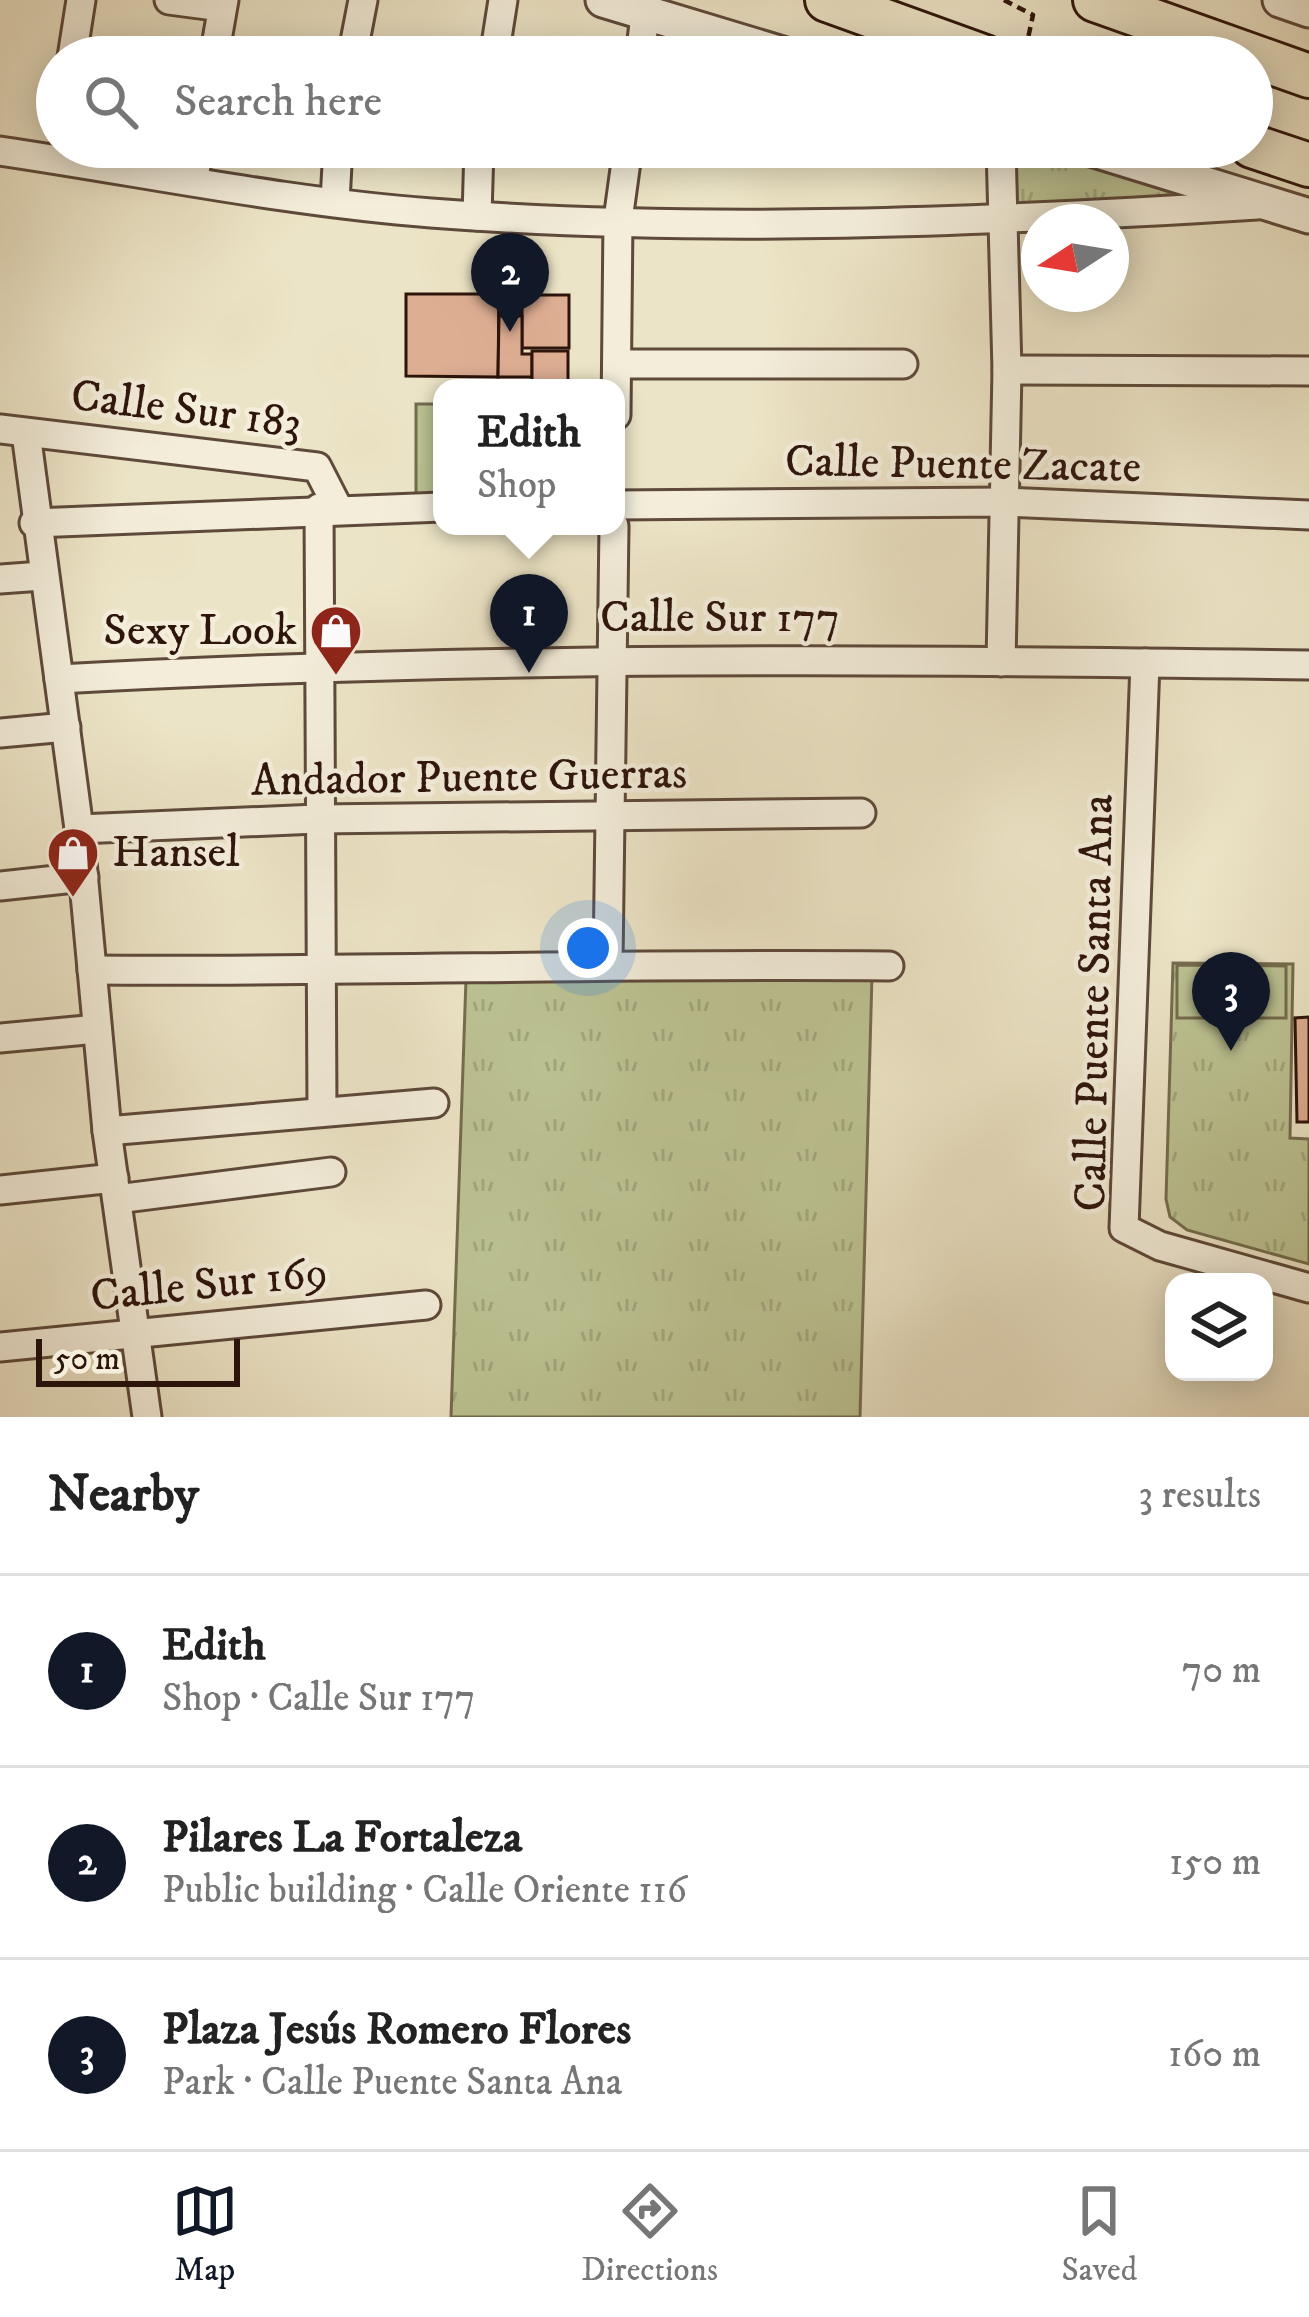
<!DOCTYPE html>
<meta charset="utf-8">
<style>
:root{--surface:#fff;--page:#f2f2f2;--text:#222;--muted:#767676;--line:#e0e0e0;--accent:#111827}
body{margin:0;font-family:"IM FELL DW Pica",serif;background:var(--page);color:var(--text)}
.controls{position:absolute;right:36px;bottom:36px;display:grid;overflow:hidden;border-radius:24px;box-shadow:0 6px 30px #0003}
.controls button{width:108px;height:108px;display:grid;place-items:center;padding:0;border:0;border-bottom:3px solid var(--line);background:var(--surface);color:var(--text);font:60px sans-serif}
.compass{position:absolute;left:1021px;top:204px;width:108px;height:108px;border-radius:50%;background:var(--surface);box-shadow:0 6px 30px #0003;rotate:258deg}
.scale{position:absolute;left:36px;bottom:30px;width:204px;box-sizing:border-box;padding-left:12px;border:6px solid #2e150b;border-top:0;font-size:33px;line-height:42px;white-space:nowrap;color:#2e150b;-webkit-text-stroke:9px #f3edda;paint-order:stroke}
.you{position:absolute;left:588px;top:948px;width:42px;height:42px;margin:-30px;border:9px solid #fff;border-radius:50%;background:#1a73e8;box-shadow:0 0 0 18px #1a73e833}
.badge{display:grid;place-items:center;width:78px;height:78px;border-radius:50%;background:var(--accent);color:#fff;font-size:39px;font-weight:700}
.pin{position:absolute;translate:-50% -99px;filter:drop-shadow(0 3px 6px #0008)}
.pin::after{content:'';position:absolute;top:63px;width:42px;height:36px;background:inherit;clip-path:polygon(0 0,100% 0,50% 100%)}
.popup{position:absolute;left:433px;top:379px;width:192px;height:156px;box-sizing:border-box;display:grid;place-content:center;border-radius:24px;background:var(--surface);filter:drop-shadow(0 3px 9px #0005);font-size:39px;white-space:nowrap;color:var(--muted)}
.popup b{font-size:45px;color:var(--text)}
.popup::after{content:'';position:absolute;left:50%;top:100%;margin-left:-24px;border:24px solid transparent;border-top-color:var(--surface)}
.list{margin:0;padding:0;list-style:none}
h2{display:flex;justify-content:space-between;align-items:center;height:156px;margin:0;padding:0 48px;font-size:51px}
h2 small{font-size:39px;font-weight:400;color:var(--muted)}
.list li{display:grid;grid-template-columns:78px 1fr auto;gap:36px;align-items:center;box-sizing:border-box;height:192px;padding:0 48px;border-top:3px solid var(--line)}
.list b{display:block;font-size:45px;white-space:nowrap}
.list p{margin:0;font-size:39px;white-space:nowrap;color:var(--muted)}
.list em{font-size:39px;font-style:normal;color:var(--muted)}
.icon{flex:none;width:66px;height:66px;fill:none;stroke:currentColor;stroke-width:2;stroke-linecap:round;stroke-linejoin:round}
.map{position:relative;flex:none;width:1309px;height:1417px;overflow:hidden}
.search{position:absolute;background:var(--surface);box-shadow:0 6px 30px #0003;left:36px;right:36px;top:36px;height:132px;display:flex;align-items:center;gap:30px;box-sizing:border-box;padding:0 42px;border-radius:66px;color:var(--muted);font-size:45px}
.sheet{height:732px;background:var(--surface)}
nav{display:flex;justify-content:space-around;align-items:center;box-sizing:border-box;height:168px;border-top:3px solid var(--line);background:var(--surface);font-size:33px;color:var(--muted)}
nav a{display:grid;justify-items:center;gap:6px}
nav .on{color:var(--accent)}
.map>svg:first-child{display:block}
</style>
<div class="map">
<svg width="1309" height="1417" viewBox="0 0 1309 1417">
<defs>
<pattern id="grass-tufts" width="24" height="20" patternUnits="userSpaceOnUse" patternTransform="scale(3)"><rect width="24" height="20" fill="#bcc292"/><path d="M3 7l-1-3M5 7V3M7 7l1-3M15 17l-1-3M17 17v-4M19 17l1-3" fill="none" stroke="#a2a67d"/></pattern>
</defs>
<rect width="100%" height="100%" fill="#ece4c6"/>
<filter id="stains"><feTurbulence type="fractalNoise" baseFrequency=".00167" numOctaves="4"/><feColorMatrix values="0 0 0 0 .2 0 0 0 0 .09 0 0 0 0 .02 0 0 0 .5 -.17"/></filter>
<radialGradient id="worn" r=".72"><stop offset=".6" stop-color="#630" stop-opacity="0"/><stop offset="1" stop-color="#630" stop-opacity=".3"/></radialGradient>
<g fill="url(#grass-tufts)" stroke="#756c4e" stroke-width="3">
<polygon points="1013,147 1050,147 1227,200 1011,213"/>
<polygon points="1173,963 1293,964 1290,1138 1309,1139 1309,1264 1187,1230 1170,1217 1166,1199"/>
<polygon points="872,975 860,1417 451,1417 466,979"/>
</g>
<g fill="#bcc292" stroke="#756c4e" stroke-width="3">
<rect x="416" y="404" width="26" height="99"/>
<polygon points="1177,965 1286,966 1286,1018 1177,1018"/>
</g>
<g fill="#deae93" stroke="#2e150b" stroke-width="3">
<polygon points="406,294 499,294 498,377 406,376"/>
<polygon points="499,294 522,295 522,316 499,316"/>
<rect x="522" y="295" width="47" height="53"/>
<polygon points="499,316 522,316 522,354 532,354 532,377 498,377"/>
<rect x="532" y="351" width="36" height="33"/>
<polygon points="1309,1017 1309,1122 1297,1122 1295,1018"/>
</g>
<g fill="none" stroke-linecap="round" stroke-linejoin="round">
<g stroke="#5e493a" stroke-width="33">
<g id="minor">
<polyline points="169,0 222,7"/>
<polyline points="72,57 81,0"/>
<polyline points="214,57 224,0"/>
<polyline points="352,57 363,0"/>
<polyline points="494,57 503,0"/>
<polyline points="640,57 645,15"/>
<path d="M0 151C143 172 287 202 431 213 705 234 983 222 1257 205"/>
<polyline points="194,178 199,147"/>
<polyline points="335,201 338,147"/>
<polyline points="477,216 479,147"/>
<polyline points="617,364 903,364"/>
<polyline points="1007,370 1309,371"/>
<polyline points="616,415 618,220 628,147"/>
<polyline points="0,429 317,467 338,508"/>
<polyline points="26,433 79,829 107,1131 147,1417"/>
<polyline points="616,505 1004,502 1309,515"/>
<polyline points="319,508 322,1111"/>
<polyline points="34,523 442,507"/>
<polyline points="0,579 42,576"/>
<polyline points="1001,662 1007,370 1001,147"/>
<polyline points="1145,663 1124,1228 1160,1246 1309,1288"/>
<path d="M59 679C475 656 892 659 1309 665"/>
<polyline points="0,733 66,727"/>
<polyline points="79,829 317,819 861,813"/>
<polyline points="0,886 84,877"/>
<polyline points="608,963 614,526"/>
<path d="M92 970C358 972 623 963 889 966"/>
<polyline points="0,1038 97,1029"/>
<polyline points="107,1131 434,1103"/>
<polyline points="0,1190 114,1178"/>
<polyline points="117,1199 331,1172"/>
<polyline points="0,1347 426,1305"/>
</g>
</g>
<g stroke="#5e493a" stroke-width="39">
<g id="tertiary">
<polyline points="603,0 792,57"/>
<polyline points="1280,0 1309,10"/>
<polyline points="1085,147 1309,216"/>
</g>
</g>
<g stroke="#2e150b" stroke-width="48">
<g id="primary">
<polyline points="827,0 985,57"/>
<polyline points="1095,0 1309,76"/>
<polyline points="1252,146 1309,165"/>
</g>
</g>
<polyline stroke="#2e150b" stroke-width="4.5" stroke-dasharray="9 6" stroke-linecap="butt" points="1004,0 1033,15 1024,57"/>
<use href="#minor" stroke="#f3edda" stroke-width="27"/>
<use href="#tertiary" stroke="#f3edda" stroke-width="33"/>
<use href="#primary" stroke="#ece4c6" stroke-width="42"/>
</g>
<defs>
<g id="shop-pin" transform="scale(2.7)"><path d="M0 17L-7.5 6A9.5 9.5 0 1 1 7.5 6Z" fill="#8f2418" stroke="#f3edda"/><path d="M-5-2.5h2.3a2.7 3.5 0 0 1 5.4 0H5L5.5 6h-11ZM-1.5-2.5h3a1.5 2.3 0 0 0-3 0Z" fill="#fff"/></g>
</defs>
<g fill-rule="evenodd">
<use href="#shop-pin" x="336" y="631"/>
<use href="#shop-pin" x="73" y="853"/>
</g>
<g text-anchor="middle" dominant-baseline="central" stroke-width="9" stroke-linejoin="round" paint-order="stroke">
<g font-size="45" fill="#2e150b" stroke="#f3edda">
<text transform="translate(186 410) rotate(7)">Calle Sur 183</text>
<text transform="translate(963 465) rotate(1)">Calle Puente Zacate</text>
<text x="720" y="618">Calle Sur 177</text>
<text transform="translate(469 778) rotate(-1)">Andador Puente Guerras</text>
<text transform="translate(1095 1003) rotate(-89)">Calle Puente Santa Ana</text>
<text transform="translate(209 1285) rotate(-6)">Calle Sur 169</text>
</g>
<g font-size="45" fill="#2e150b" stroke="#f3edda" text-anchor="end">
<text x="297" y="631">Sexy Look</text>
<text x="112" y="853" text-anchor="start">Hansel</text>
</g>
</g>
<rect width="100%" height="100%" filter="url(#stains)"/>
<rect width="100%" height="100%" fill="url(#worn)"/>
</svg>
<div class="controls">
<button><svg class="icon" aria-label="layers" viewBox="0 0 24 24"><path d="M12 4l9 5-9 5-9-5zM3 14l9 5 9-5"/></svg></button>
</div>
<svg class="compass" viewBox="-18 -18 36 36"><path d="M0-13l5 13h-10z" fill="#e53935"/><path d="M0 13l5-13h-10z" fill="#767676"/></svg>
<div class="scale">50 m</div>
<div class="you"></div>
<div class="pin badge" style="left:529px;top:673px">1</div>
<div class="popup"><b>Edith</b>Shop</div>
<div class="pin badge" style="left:510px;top:332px">2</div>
<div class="pin badge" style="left:1231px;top:1051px">3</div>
<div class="search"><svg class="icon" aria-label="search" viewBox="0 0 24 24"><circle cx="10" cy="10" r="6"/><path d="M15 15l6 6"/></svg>Search here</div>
</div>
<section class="sheet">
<h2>Nearby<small>3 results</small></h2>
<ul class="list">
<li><span class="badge">1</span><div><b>Edith</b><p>Shop · Calle Sur 177</p></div><em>70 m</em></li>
<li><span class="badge">2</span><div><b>Pilares La Fortaleza</b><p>Public building · Calle Oriente 116</p></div><em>150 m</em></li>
<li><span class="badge">3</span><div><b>Plaza Jesús Romero Flores</b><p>Park · Calle Puente Santa Ana</p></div><em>160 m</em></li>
</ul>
</section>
<nav>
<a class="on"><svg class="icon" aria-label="map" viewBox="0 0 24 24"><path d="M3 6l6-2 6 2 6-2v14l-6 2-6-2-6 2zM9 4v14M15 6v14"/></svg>Map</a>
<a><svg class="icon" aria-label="directions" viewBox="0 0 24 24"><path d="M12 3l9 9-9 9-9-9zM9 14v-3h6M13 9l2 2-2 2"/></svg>Directions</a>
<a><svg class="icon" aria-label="saved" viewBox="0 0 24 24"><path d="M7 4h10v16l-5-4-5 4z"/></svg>Saved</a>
</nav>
